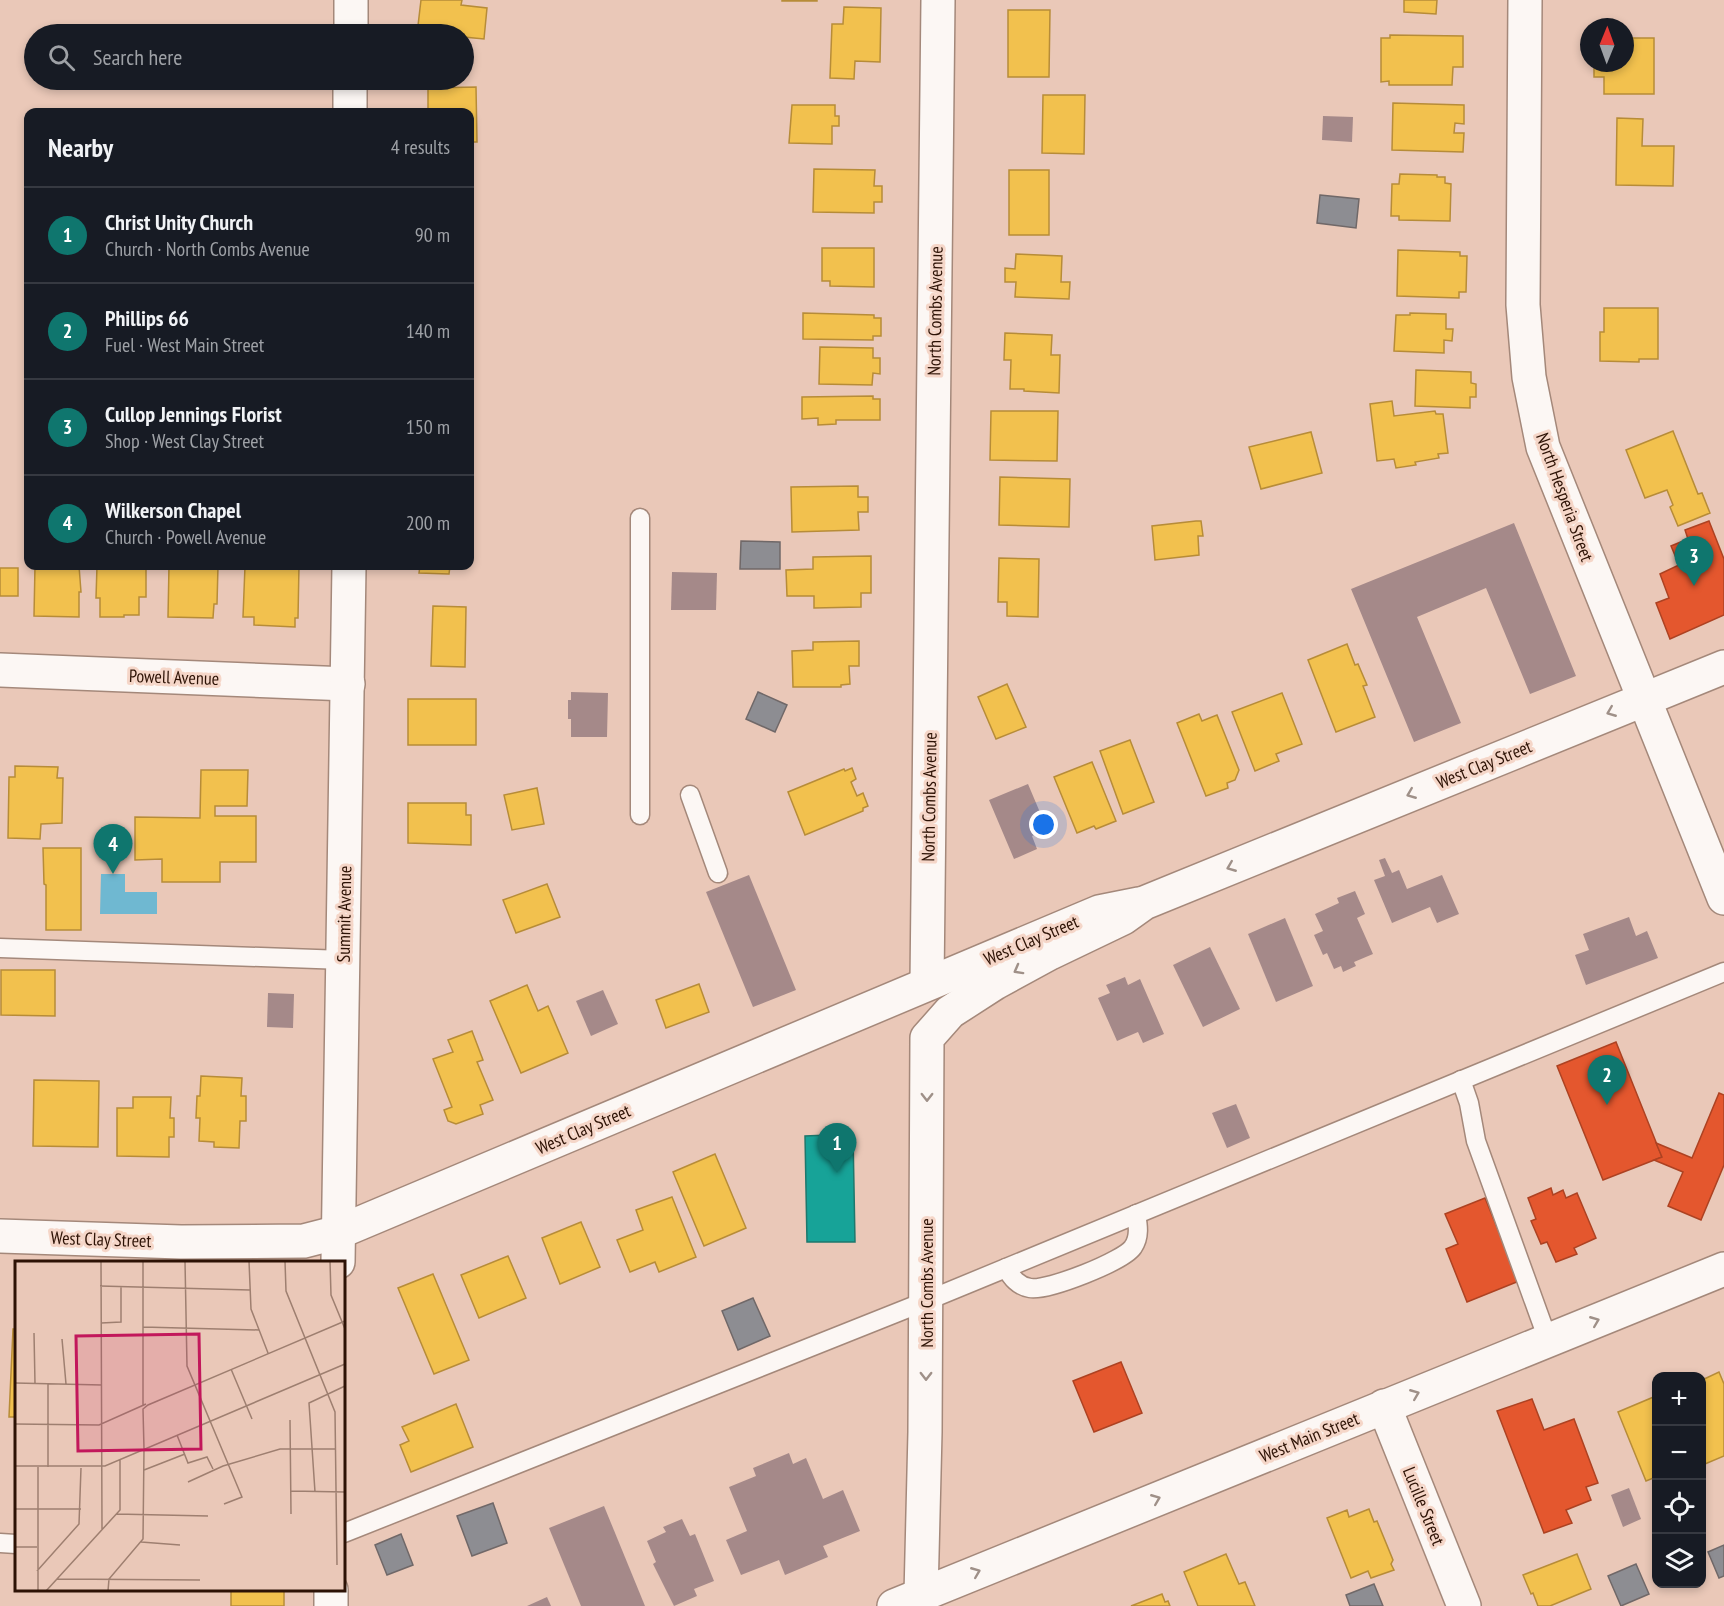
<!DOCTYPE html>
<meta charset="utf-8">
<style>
:root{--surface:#171b24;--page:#20242c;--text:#f1f3f6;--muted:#9ea1a6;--line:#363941;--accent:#0f766e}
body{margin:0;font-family:"PT Sans Narrow",sans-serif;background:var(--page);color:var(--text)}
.controls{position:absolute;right:18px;bottom:18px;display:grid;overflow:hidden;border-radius:12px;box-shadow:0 3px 9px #0003}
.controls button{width:54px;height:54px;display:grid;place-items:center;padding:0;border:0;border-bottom:2px solid var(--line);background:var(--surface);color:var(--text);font:30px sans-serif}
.compass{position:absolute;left:1580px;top:18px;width:54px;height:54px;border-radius:50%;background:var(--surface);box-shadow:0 3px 9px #0003;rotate:1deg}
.you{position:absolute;left:1044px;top:825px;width:21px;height:21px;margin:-15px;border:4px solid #fff;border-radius:50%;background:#1a73e8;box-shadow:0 0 0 9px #1a73e833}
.badge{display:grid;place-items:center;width:39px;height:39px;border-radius:50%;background:var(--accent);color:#fff;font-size:20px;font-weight:700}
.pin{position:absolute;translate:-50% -50px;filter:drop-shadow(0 2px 3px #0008)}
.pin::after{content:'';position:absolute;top:32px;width:21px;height:18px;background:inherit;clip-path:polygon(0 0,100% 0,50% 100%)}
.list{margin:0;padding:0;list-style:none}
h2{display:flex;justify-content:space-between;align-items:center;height:78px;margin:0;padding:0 24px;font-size:26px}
h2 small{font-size:20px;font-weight:400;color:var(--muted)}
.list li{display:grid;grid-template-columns:39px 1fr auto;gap:18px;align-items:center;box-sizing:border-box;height:96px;padding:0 24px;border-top:2px solid var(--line)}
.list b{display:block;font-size:22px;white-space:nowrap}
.list p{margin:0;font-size:20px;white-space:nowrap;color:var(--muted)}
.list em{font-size:20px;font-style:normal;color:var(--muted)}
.icon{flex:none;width:33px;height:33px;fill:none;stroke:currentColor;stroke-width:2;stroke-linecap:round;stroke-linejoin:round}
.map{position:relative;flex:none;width:1724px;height:1606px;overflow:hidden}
.search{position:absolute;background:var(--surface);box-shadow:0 3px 9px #0003;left:24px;top:24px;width:450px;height:66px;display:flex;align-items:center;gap:15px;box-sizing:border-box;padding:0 21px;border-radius:33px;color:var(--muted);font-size:22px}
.panel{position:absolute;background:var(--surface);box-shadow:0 3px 9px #0003;left:24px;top:108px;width:450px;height:462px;border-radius:12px}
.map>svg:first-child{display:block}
</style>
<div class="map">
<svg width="1724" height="1606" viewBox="0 0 1724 1606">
<rect width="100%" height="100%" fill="#eac8b8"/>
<polygon fill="#6fb8d1" points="101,874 125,874 125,892 157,892 157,914 100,914"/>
<g fill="#f2c14e" stroke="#b78c38" stroke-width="1.5">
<polygon points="421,0 462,0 461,5 487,8 484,39 464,37 464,34 417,34"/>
<rect x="782" y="0" width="35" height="1"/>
<polygon points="1404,0 1437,0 1436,14 1404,12"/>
<polygon points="844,7 881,8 880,62 855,61 854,79 830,78 832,24 843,24"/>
<polygon points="1008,10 1050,10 1049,77 1008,77"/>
<polygon points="1390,35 1463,36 1463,67 1453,67 1452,85 1389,85 1389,81 1381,82 1381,38 1390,38"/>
<polygon points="1625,38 1654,38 1654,94 1604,94 1604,77 1594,77 1594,63 1625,63"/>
<polygon points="476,87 477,142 470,142 470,112 428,112 428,88"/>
<polygon points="1043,95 1085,95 1084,154 1042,153"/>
<polygon points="1393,103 1464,105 1464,124 1455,123 1454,133 1464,133 1463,152 1392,150"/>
<polygon points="792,105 835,105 835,116 839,116 839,126 832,126 832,144 789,143"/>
<polygon points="1617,118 1643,119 1642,146 1674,146 1673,186 1616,185"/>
<polygon points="814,169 875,170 874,186 882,186 882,202 874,202 874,213 813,212"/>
<rect x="1009" y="170" width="40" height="65"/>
<polygon points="1400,174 1437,175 1437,177 1445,177 1445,183 1451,184 1450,221 1399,220 1399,216 1391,216 1392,184 1399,184"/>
<polygon points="822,248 874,248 874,287 830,286 830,281 822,281"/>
<polygon points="1398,250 1460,252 1460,256 1467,256 1466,292 1459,292 1459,298 1397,296"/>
<polygon points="1016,254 1062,256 1061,282 1070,282 1069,299 1015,297 1016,282 1005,282 1005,268 1015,269"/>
<polygon points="1604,308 1658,308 1658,359 1639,359 1639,362 1600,361 1600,332 1604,332"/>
<polygon points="803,313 874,315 874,318 881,318 881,336 873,336 873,340 803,339"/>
<polygon points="1410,313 1446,314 1446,329 1453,329 1452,341 1444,340 1444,353 1394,351 1396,315 1410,315"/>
<polygon points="1005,333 1052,335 1051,355 1060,355 1059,393 1024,391 1024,389 1010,389 1011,360 1004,360"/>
<polygon points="820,347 873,348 873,358 880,358 880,374 873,373 872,385 819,384"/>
<polygon points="1416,370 1471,372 1471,383 1476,384 1476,397 1470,397 1470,408 1415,406"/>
<polygon points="873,396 873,399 880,399 880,420 836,420 836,424 818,425 818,418 802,419 802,397"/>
<polygon points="1392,401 1394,416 1435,411 1436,414 1443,414 1448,453 1438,454 1439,458 1415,462 1416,465 1396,468 1394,459 1377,461 1370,404"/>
<polygon points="991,411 1058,411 1057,461 990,460"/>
<polygon points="1673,431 1698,494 1702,493 1710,513 1678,526 1670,507 1673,505 1667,490 1645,498 1626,450"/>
<polygon points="1311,432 1322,473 1261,489 1249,447"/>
<polygon points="1000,477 1070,479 1069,527 999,525"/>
<polygon points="858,486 858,497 868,497 868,512 858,512 859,530 792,532 791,487"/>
<polygon points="1196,521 1201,521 1203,536 1198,536 1199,555 1155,560 1152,526"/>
<polygon points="871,556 871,593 861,593 861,607 814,608 814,596 787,596 786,570 813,569 813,557"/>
<polygon points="999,558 1039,559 1038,617 1007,616 1007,602 998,602"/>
<polygon points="35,566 79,566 81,592 79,592 79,617 34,616"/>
<polygon points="97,566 146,566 146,597 139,597 139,615 124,615 124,617 100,617 100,598 96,598"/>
<polygon points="169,566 218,566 217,604 214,604 213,618 168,617"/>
<polygon points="245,566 299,566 298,618 295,618 295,627 254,625 254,617 243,617"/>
<polygon points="420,566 450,566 449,574 419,573"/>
<rect x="0" y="568" width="18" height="28"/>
<polygon points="433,606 466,607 465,667 431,666"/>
<polygon points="859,641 859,666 849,666 850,684 841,685 841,687 793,687 792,651 813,650 813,642"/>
<polygon points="1347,644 1355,665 1358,664 1367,685 1363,686 1375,717 1336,732 1308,660"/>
<polygon points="1007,684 1026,727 996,739 978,697"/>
<polygon points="1282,693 1302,744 1276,754 1279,761 1255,771 1232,712"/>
<rect x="408" y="699" width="68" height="46"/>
<polygon points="1199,714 1202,721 1217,715 1239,770 1235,780 1227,783 1228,788 1206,796 1177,723"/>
<polygon points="1130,740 1154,802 1123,814 1100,751"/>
<polygon points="1092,762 1116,821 1096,829 1094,826 1077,833 1054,777"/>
<polygon points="15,766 58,767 57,778 63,778 62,823 41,824 40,839 8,838 9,777 15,777"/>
<polygon points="852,768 856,779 851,782 857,796 863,793 868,806 863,808 863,811 805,835 788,792 844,769 845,771"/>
<polygon points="201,770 248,770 247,806 215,806 215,816 256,816 256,862 220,862 220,882 162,882 162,859 135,860 135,817 200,818"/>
<polygon points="537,788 544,824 512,830 504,795"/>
<polygon points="408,803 466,803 466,815 471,815 471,845 408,843"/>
<polygon points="43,848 81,848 81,930 46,930 46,885 44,884"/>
<polygon points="547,884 560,917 516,933 503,900"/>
<polygon points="1,970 55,970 55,1016 1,1015"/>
<polygon points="699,984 709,1012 666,1028 656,1000"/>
<polygon points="527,985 538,1011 548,1006 568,1053 521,1073 490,1001"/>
<polygon points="472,1031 483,1060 477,1062 493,1100 480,1105 483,1114 456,1124 448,1121 444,1110 452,1107 433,1059 453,1052 448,1040"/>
<polygon points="201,1076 242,1078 241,1096 246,1096 246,1121 240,1121 239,1148 214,1147 214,1142 199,1141 200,1118 196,1118 197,1096 200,1096"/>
<polygon points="34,1080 99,1081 98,1147 33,1146"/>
<polygon points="133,1097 171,1097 170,1118 174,1118 174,1137 169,1137 169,1157 117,1156 117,1108 133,1108"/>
<polygon points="715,1154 746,1228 704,1246 673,1172"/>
<polygon points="672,1197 696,1257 659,1272 655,1262 630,1272 617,1240 643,1230 636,1210"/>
<polygon points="581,1222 600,1267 560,1284 542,1238"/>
<polygon points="508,1256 526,1298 479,1318 461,1275"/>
<polygon points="433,1274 469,1360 434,1374 398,1288"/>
<polygon points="13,1329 16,1329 16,1417 9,1417"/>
<polygon points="1719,1372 1724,1384 1724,1456 1705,1464 1702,1455 1702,1380"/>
<polygon points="1656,1396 1656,1477 1646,1481 1618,1412"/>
<polygon points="456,1404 473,1447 411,1472 400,1445 409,1441 402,1427"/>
<polygon points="1369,1509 1374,1522 1377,1521 1393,1560 1391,1564 1394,1570 1371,1578 1368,1571 1351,1578 1327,1518 1347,1510 1349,1517"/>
<polygon points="1226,1554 1239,1584 1245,1582 1255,1606 1198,1606 1184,1572"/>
<polygon points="1577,1554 1591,1589 1550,1606 1538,1606 1533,1593 1531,1594 1523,1575"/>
<rect x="231" y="1590" width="53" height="16"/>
<polygon points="1162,1594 1165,1602 1168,1601 1170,1606 1131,1606"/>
</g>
<g fill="#e4572e" stroke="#ad4222" stroke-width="1.5">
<polygon points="1709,521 1724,559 1724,615 1670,639 1656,603 1669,598 1660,574 1679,565 1671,546 1688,539 1685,530"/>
<polygon points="1616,1042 1662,1157 1603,1180 1557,1066"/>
<polygon points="1719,1093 1724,1095 1724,1165 1701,1220 1668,1206 1683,1172 1654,1160 1662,1157 1656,1143 1692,1158"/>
<polygon points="1551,1188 1553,1195 1563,1190 1566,1198 1577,1193 1596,1238 1574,1248 1577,1254 1556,1262 1547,1242 1541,1244 1531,1221 1536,1219 1528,1198"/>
<polygon points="1485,1198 1519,1281 1467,1302 1446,1249 1458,1244 1445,1214"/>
<polygon points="1121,1362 1142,1413 1094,1432 1073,1381"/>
<polygon points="1532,1399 1544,1430 1574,1419 1598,1483 1586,1487 1591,1500 1566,1510 1572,1523 1544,1533 1497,1411"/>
</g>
<polygon fill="#17a398" stroke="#1e786c" stroke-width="1.5" points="853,1134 855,1242 807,1242 805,1136"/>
<g fill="#8d8d92" stroke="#706868" stroke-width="1.5">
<polygon points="1320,195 1359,199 1356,228 1317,223"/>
<polygon points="741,541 780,542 780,569 740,569"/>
<polygon points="758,692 787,705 775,732 746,719"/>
<polygon points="753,1298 770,1336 738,1350 722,1311"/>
<polygon points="493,1503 507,1543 472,1556 457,1516"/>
<polygon points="401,1534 413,1565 387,1575 375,1545"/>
<polygon points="1724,1545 1724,1576 1719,1578 1708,1552"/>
<polygon points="1636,1564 1649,1594 1621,1606 1608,1576"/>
<polygon points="1374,1584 1383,1606 1350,1606 1346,1595"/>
</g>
<g fill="#a58989">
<polygon points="1323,116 1353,117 1352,142 1322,140"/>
<polygon points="1514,523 1576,676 1530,694 1486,588 1417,617 1461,723 1414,742 1351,589"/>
<polygon points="672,572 717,573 716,610 671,610"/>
<polygon points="571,692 608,693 607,737 571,737 571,719 568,719 568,700 571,700"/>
<polygon points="1028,784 1047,829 1032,836 1037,849 1014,859 989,800"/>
<polygon points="1385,858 1392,873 1399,870 1407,889 1442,875 1459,914 1437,923 1430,907 1392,923 1374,880 1385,876 1379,860"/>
<polygon points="749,875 796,990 753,1007 706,892"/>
<polygon points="1355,891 1365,914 1357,918 1373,954 1354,962 1356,966 1343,972 1341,966 1334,969 1327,953 1323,955 1314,935 1323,931 1315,914 1339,903 1337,898"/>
<polygon points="1629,917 1636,936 1647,931 1658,958 1586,985 1575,955 1589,950 1583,934"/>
<polygon points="1285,918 1313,986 1276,1002 1248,934"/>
<polygon points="1210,947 1240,1009 1203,1027 1173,965"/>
<polygon points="1125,977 1128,985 1140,979 1164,1034 1143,1043 1138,1032 1117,1041 1098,998 1110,993 1106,985"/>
<polygon points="603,990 618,1024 591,1036 576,1001"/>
<polygon points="268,993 294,994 293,1028 267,1027"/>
<polygon points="1236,1104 1250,1138 1227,1148 1212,1113"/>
<polygon points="789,1453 793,1464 806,1458 823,1499 843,1490 860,1531 823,1546 828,1557 785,1575 779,1560 741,1575 726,1540 747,1531 729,1487 756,1476 753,1468"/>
<polygon points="1629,1488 1641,1519 1623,1527 1611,1495"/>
<polygon points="604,1506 645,1606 581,1606 549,1528"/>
<polygon points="682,1519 690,1536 695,1534 714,1581 694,1589 697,1596 674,1606 653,1564 656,1562 647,1541 666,1532 663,1527"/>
<polygon points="547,1597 551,1606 527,1606"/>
</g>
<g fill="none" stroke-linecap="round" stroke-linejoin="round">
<g stroke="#a4887a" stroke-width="21">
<g id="service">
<polyline points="640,518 640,815"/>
<polyline points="690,795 718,873"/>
<polyline points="0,948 344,960"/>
<polyline points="1461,1080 1469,1103 1476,1141 1548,1340"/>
<path d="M1006 1268C1012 1278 1018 1286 1030 1288 1048 1291 1124 1261 1133 1247 1140 1237 1138 1225 1136 1214"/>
<polyline points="344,1533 926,1301 1724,972"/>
<polyline points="0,1543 16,1544"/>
</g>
</g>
<g stroke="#a4887a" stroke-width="36">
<g id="minor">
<polyline points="1525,0 1523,305 1529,377 1543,447 1724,898"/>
<polyline points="0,670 348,684"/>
<polyline points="927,983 938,0"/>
<polyline points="0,1236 181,1242 304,1241 339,1232"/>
<polyline points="1384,1406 1464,1606"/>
</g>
</g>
<g stroke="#a4887a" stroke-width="36">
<g id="tertiary">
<polyline points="351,34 351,0"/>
<polyline points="350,112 350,80"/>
<polyline points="339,1232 1099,912 1139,904"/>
<polyline points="338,1262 349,566"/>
<polyline points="331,1606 331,1590"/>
</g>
</g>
<g stroke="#a4887a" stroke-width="36">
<g id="secondary">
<polyline points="921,1595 925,1432 927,1038 950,1012 995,983 1050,953 1123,918 1144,903 1724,667"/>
<polyline points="894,1606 1724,1269"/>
</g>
</g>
<use href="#service" stroke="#fcf7f4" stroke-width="18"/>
<use href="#minor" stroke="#fcf7f4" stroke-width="33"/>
<use href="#tertiary" stroke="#fcf7f4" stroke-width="33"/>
<use href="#secondary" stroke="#fcf7f4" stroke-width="33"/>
</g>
<defs><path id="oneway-chevron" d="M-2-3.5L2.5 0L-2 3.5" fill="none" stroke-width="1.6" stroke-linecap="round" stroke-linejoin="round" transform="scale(1.5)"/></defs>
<g stroke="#9f9088">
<use href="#oneway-chevron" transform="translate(1611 712) rotate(158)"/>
<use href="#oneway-chevron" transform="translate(1411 794) rotate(158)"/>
<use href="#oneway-chevron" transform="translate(1231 867) rotate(158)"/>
<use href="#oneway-chevron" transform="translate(1018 970) rotate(151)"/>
<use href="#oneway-chevron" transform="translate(927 1097) rotate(90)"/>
<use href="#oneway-chevron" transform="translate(1595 1321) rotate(-22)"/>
<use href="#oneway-chevron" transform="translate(926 1376) rotate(90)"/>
<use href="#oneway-chevron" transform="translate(1415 1394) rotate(-22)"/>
<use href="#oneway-chevron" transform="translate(1156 1499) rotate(-22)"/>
<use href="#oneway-chevron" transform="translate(976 1572) rotate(-22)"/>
</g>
<g text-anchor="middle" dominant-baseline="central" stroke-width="6" stroke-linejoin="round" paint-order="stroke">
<g font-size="18" fill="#2d1205" stroke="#f5d6c8">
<text transform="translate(935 311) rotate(-89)">North Combs Avenue</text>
<text transform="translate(1565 497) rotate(70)">North Hesperia Street</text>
<text transform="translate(174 677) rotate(2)">Powell Avenue</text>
<text transform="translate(1484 764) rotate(-22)">West Clay Street</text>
<text transform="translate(929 797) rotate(-89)">North Combs Avenue</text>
<text transform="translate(344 914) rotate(-89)">Summit Avenue</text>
<text transform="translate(1031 940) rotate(-23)">West Clay Street</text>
<text transform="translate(583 1129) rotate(-23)">West Clay Street</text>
<text transform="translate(101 1239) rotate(2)">West Clay Street</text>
<text transform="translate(926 1283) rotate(-90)">North Combs Avenue</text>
<text transform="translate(1309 1437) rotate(-22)">West Main Street</text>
<text transform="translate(1424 1506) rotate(68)">Lucille Street</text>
</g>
</g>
<g transform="translate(15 1261)">
<rect width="330" height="330" fill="#eac8b8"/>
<path fill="none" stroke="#9e7f70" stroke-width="1.5" d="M86 0 87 268M128 0V145M170 0 172 105 227 236 209 243M234 0 236 48 253 92M270 0 271 30 320 151 322 304M315 0 316 34 330 68M85 25 235 29M86 62 106 61V25M128 66 244 69M19 72 20 123M47 78 51 123M216 108 237 158M0 122 87 124M33 123V206M275 159 276 253M0 163 84 164 131 143M162 174 173 202 192 196 198 208M129 188 128 148 133 144 330 60M0 205H90L330 103M129 209 170 193M173 221 208 205 265 188H321M276 230 330 231M300 231 294 142 330 125M0 248H66M101 253 193 255M126 281 165 284M0 286H22M22 310 64 263 66 207M42 318 185 319M23 330V206M31 330 105 249V199M93 330 94 318 128 278 129 188"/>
<path fill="#c2185b" fill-opacity="0.15" stroke="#c2185b" stroke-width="3" d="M184 73 186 188 63 190 61 75Z"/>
<rect width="330" height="330" fill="none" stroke="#2d1205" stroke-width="3"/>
</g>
</svg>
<div class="controls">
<button>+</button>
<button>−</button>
<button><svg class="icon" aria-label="locate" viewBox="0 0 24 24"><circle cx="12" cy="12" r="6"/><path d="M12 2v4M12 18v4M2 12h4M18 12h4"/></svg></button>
<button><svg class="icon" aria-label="layers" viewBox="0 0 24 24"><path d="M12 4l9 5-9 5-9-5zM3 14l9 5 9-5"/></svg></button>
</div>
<svg class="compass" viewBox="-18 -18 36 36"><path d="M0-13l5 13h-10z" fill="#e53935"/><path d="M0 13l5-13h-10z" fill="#9ea1a6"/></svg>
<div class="you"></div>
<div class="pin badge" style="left:837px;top:1173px">1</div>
<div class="pin badge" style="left:1607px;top:1105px">2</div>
<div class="pin badge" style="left:1694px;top:586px">3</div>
<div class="pin badge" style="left:113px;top:874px">4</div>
<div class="search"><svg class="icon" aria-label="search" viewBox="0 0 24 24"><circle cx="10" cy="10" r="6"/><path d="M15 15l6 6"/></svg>Search here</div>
<section class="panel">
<h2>Nearby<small>4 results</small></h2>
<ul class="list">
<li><span class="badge">1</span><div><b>Christ Unity Church</b><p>Church · North Combs Avenue</p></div><em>90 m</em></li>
<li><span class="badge">2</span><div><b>Phillips 66</b><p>Fuel · West Main Street</p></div><em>140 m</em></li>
<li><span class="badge">3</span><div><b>Cullop Jennings Florist</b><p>Shop · West Clay Street</p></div><em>150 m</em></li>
<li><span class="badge">4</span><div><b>Wilkerson Chapel</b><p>Church · Powell Avenue</p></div><em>200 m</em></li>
</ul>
</section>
</div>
